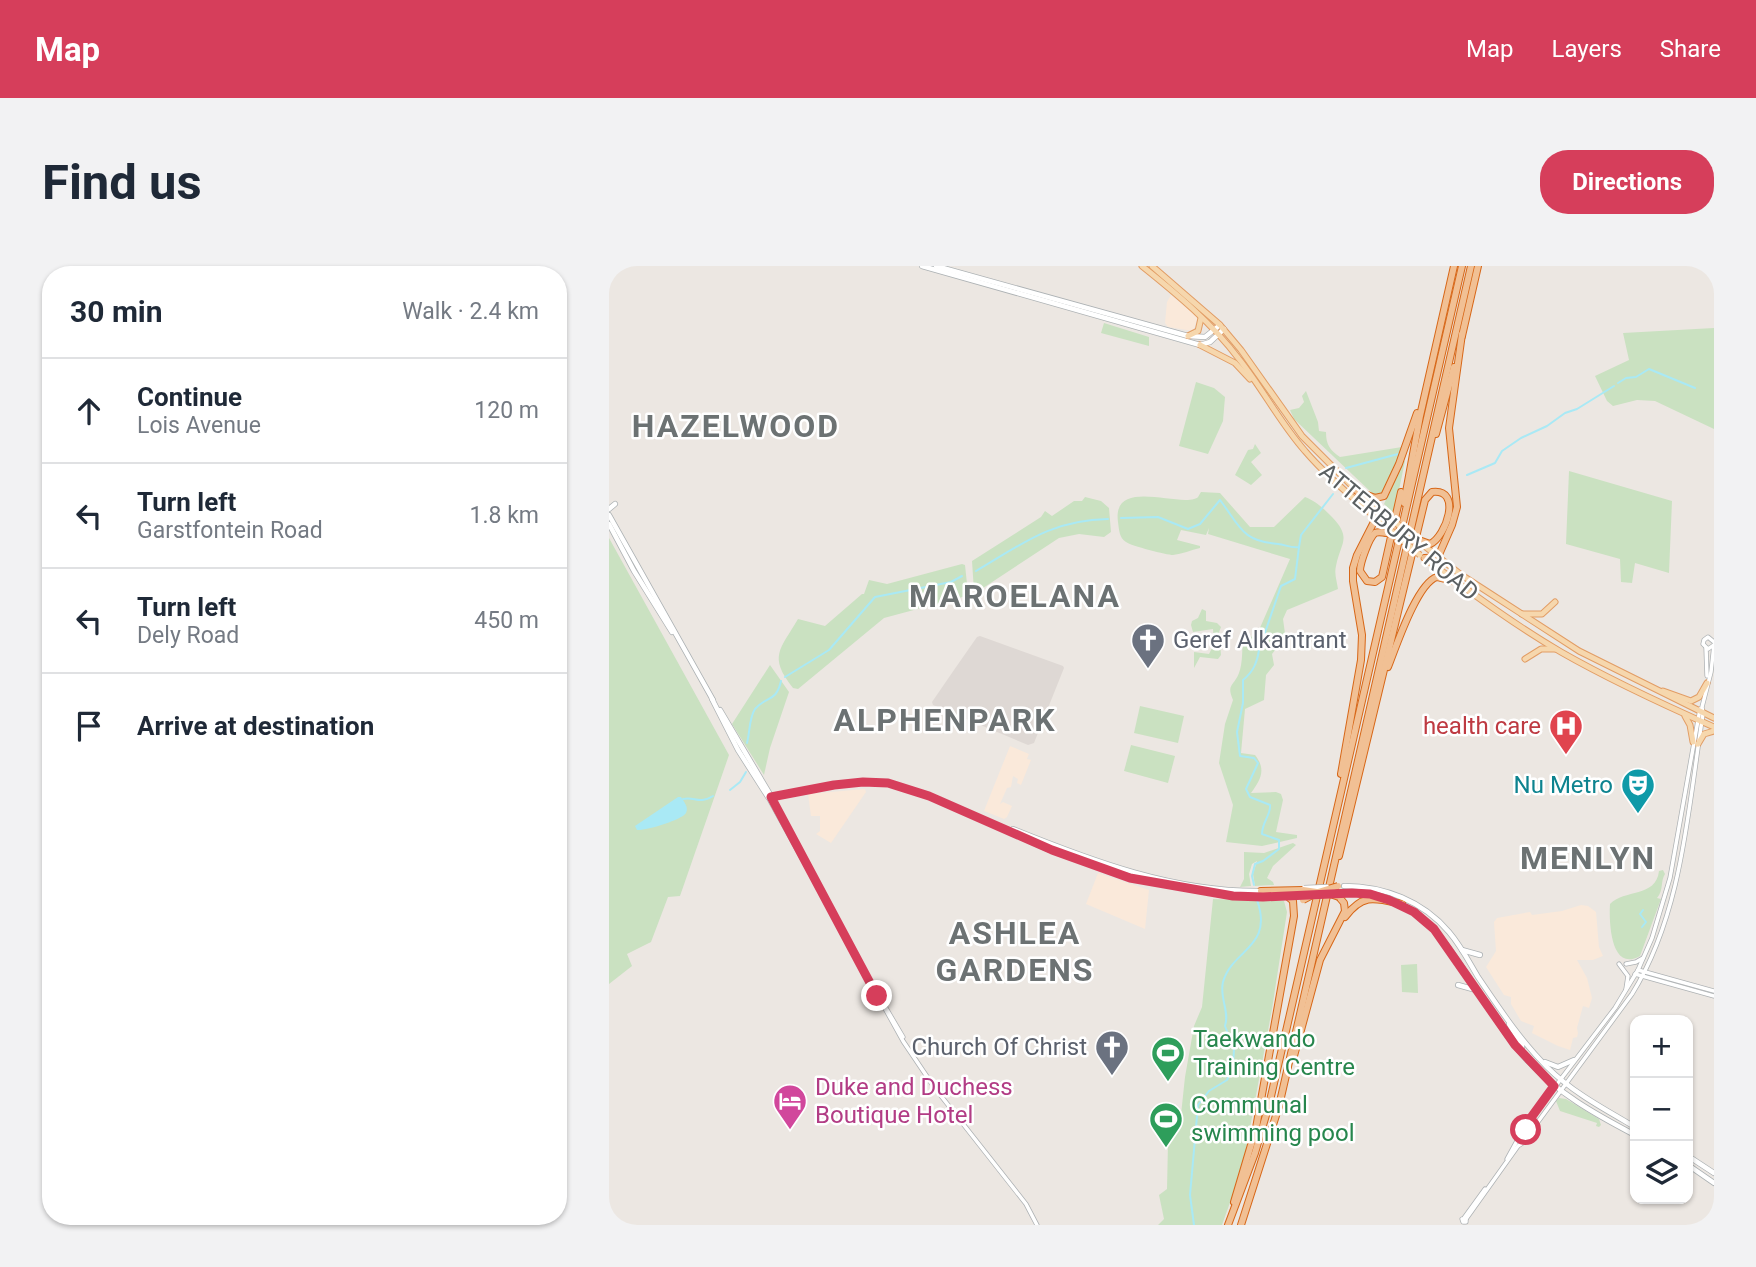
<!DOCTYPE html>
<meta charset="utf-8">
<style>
:root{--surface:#fff;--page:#f2f2f3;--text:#1f2937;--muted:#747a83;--line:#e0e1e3;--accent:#d63e5b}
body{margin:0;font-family:Roboto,sans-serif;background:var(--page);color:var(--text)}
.controls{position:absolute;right:21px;bottom:21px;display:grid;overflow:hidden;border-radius:14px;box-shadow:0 2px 5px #0004}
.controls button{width:63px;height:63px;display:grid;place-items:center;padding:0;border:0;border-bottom:2px solid var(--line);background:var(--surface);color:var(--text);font:35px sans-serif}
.stop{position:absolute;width:21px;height:21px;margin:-16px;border:5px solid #d63e5b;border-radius:50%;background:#fff}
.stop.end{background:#d63e5b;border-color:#fff;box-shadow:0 2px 7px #0008}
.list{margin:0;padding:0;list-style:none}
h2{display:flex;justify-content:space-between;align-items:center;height:91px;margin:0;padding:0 28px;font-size:30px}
h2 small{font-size:23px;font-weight:400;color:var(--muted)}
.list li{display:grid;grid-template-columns:46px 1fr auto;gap:21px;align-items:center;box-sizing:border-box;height:105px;padding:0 28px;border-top:2px solid var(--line)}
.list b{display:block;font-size:26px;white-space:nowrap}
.list p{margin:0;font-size:23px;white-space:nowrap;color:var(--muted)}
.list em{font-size:23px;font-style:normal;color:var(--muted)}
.icon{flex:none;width:38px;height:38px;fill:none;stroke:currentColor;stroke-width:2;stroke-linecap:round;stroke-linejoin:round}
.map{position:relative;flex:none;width:1105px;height:959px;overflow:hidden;border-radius:28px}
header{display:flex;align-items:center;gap:42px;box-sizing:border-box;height:98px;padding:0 35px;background:var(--accent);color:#fff}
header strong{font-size:33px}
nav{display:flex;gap:38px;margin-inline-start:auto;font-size:24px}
.intro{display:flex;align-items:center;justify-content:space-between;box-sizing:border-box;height:168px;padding:0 42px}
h1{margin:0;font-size:49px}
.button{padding:18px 32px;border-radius:28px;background:var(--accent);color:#fff;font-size:24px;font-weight:700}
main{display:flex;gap:42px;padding:0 42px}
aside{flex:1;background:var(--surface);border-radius:28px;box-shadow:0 2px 5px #0004}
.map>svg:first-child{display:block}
</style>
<header>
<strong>Map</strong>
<nav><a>Map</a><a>Layers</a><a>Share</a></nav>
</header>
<div class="intro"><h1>Find us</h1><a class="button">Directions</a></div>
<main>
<aside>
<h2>30 min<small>Walk · 2.4 km</small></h2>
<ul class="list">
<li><svg class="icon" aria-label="ahead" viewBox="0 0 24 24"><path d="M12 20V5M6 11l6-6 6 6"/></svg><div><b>Continue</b><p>Lois Avenue</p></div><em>120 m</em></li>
<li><svg class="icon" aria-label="left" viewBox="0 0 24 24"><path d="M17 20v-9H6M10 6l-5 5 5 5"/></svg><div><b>Turn left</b><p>Garstfontein Road</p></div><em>1.8 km</em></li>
<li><svg class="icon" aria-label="left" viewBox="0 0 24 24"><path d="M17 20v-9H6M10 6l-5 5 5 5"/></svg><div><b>Turn left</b><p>Dely Road</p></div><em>450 m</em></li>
<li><svg class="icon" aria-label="arrive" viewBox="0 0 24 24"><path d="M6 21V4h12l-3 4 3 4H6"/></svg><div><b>Arrive at destination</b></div></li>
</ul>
</aside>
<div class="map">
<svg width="1105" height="959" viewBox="0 0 1105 959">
<rect width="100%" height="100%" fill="#ece7e2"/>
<g fill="#fae9da">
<polygon points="562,29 589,51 584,65 559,61 556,57 558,36"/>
<polygon points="401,480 420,488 418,493 422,494 412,519 408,517 409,513 404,510 402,521 398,522 391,538 394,536 403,540 398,551 395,553 375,545"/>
<polygon points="256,523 257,526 222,577 207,568 211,565 211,550 202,550 199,528"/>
<polygon points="489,607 540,624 536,663 477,638"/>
<polygon points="972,639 979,640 987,646 990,681 994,690 984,694 968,694 978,712 983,732 980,742 974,740 968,762 969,767 968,771 964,772 961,784 949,780 923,767 925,760 912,755 902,738 902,731 895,729 877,701 887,685 885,656 888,652 921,646 923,649 953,645"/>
</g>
<polygon fill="#ded8d4" points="371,370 454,400 455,402 425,477 419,479 324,439 323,436 345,404 368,371"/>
<g fill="#cae1c1">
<polygon points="495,57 540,71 540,80 492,67"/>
<polygon points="1105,62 1105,163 1046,135 1028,134 1004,140 998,135 986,110 1020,94 1014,67"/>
<polygon points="587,116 605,122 616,131 614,155 599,188 570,180"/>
<path d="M697 125 709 156 710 165 717 166C717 179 721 184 731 191L793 181 774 228H764L685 153 681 144 690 142 695 136 693 130Z"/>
<polygon points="646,178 652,187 642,196 653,209 642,219 626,209 639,184 644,183"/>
<polygon points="794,195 796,195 785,248 775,238"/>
<polygon points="960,205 1063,235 1060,307 1026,297 1023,317 1012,316 1011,293 957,278"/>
<path d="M592 226 611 227 641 261H665L696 231C708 236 714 242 723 251 743 272 732 276 727 300 725 308 728 315 729 323L678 344 674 353 678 382 667 383 663 388 665 399 657 409 655 434 636 443 632 487 646 489C658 504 651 514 642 527L667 526 672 528 674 534 667 566 688 569V572L653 580 617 576 624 539 610 497 616 458 624 434C617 418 625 420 630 407 634 397 633 381 634 370L647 371 681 293 599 268 600 262 597 269 572 264 568 274 591 280V282C582 284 573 288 564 289 558 289 522 280 517 276 510 272 510 263 509 256 503 213 564 239 585 233 590 232 589 230 592 226Z"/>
<polygon points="476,231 492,235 500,242 502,266 495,271 470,268 450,272 368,326 365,325 363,295 432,251 436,245 443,250 465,235 473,235"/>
<polygon points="0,272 120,489 71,630 59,631 42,676 18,688 23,700 0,718"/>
<path d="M353 298 356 299 359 327 357 330 275 352 189 423 184 422C159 390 171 384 189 353L216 360 253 328H255L260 314 278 318Z"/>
<polygon points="593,343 597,345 597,355 608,357 612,361 610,366 612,389 609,393 591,391 585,402 585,386 600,388 605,378 604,363 584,366 582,359 583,355 589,352"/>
<polygon points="161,399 180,426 161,482 155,509 123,458"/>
<polygon points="531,440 575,450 569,477 525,467"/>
<polygon points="522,479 566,490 559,517 515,505"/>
<polygon points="684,577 687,579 664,600 658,612 664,616 665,619 646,620 644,608 648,595 643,598 640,608 642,620 631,621 635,613 635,586 655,587"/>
<path d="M1054 604 1056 608C1051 616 1055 624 1048 632L1052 633 1031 690C1001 707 1000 654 1001 638 1015 623 1047 632 1050 605Z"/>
<polygon points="604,633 675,635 678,646 663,743 634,900 613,959 549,959 555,953 550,929 558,923 559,877 571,858 576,811 585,760 593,741"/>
<polygon points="808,698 809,727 793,726 792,699"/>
<polygon points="950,832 957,833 990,853 992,859 990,861 987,860 988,857 951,845 947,835"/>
</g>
<path fill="#a9e9f5" d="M69 531H72C75 536 80 541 77 547 73 554 36 565 28 564L26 560Z"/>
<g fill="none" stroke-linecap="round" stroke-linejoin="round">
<g stroke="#a9e9f5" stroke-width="2">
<polyline points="1009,117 1017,112 1027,111 1040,103 1086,122"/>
<polyline points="737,202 789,188"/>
<polyline points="858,209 886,197 893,185 912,172 938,160 956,147 968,143 1005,120"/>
<path d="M512 252 549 251 579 263 591 258 611 234C631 260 632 275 669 278 677 279 682 282 690 281L692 269 724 228"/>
<path d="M367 305C413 278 442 254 499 253"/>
<polyline points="176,411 220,384 266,331 342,316 353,310"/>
<path d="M138 477C141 466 140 452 146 443 158 429 167 437 172 415"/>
<polyline points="121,524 131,516 137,506"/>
<path d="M74 533C86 530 89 539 104 530"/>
<path d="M645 619 643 610 646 598 654 595 670 583V574L653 568C653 556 662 549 661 539L641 531 637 523 649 497 645 492 631 490 628 466 634 437V414C644 406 648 397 650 384L672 320 686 313 690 281"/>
<polyline points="1033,661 1037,656 1031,648 1034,644"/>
<path d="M585 959 581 929 589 839 600 825 618 814 624 801 625 783 616 760C621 746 610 731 614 716 623 683 665 682 648 634"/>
</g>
<g stroke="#aeb2b4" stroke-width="5">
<g id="tertiary">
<polyline points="1105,379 1099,383 1094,378 1095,374 1099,371 1105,376"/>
<polyline points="1097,382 1098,410"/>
<polyline points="159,531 294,775 325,821 417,938 428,959"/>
<polyline points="1010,698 1019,710 1017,723"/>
<polyline points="1017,698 1027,696 1034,692"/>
<polyline points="1029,704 1105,725"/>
<polyline points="1026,708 1105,730"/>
<polyline points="264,720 294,771"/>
<polyline points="913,864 1006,742 1029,704 1043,672 1061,612 1091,443"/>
<path d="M920 868 1023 728C1074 646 1079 541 1094 448L1093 441 1102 406 1105 379"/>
<polyline points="898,893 909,873"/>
<polyline points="855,952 876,923"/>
<polygon points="853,953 857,953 857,956 854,956"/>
<polyline points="857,953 909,880 920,873 920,868 915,863 909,868 909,873 914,875"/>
</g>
</g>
<g stroke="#adb2b4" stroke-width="6">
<g id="secondary">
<polyline points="313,0 591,79 601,76 615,63"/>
<polyline points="327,0 579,70 596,71 611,59"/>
<polyline points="0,243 6,238"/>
<polyline points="0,249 104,434"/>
<polyline points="0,258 25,305 63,366"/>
<polyline points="103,433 129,484 159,531 242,517 279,517 320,530 443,585 521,612 624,630 692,629"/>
<polyline points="111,444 162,530"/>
<path d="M404 563C483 595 565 626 652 625"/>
<path d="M735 620C775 620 814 635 840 666 852 680 860 696 869 711 890 742 911 774 938 801 963 826 995 843 1026 861"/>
<polyline points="735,627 754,627 775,632"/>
<path d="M790 637C822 653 840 681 859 710 877 738 895 768 917 793 948 827 986 848 1026 869"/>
<polyline points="853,684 871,689"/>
<polyline points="849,719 867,724"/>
<polyline points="900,758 913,779 913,787"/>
<polyline points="936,796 949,801 965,794"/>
<polyline points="1079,890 1105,907"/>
<polyline points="1079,899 1105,917"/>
</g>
</g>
<g stroke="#e29d65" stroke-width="7">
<g id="primary">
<path d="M533 0C568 28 603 57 630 93 654 123 671 157 696 185 719 212 748 235 775 259"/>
<polyline points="543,0 611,59 632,84 693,170 748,225 782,253"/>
<polyline points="579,70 589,65 592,52"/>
<polyline points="591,79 626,97 641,113"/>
<polyline points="808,274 851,308 970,385 1105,452"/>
<path d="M815 292C860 325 904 358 952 386 1001 414 1053 438 1105 461"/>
<polyline points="913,348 933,348 946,336"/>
<polyline points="916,393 932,383 946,383"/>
<polyline points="1054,425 1082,435 1090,431 1098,417"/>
<polyline points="1076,450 1081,459 1084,476"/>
<polyline points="1089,478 1095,468 1105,465"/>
</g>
</g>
<g stroke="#d76718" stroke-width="8">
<g id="motorway">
<polyline points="853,70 869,0"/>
<polyline points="827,168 845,101"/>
<polyline points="748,225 766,232 775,230 790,198 808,147"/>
<polyline points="795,237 811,150 845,0"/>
<path d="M778 267C774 267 770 265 766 267 760 272 751 297 751 305L758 315 766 316 773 311 792 226"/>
<polyline points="816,292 829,291 843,259 848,241 840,162 853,68"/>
<path d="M779 401C787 381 808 317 828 311L847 316"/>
<polyline points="732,508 752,394 753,369 744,315 744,302 748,289 771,244"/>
<path d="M730 590 816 234 823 226C854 222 837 271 821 278L807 273"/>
<polyline points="652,625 694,624"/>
<path d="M736 651C754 627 766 632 793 638"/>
<polyline points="685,790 711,694 736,645 735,637 730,631"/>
<polyline points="670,840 862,0"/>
<polyline points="625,936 647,862 685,650 684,635 678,630"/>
<polyline points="619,959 646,887 660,839 853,0"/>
<polyline points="632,959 671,837"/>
</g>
</g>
<use href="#tertiary" stroke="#fff" stroke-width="3.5"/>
<use href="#secondary" stroke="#fff" stroke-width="4.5"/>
<use href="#primary" stroke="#f6d7ad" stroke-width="5"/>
<use href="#motorway" stroke="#f1c094" stroke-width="6"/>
<g stroke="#adb2b4" stroke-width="6" stroke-linecap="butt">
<g id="secondary-bridge">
<polyline points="695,622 718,621"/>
<polyline points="692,629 702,628"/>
</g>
</g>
<g stroke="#e29d65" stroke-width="7" stroke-linecap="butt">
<g id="primary-bridge">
<polyline points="782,253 807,273"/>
<polyline points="775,259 811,289"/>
</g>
</g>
<g stroke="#d76718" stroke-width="8" stroke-linecap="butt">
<g id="motorway-bridge">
<polyline points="778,267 788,270"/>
<polyline points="694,624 721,628 730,631"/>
<polyline points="694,634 709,626 729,620"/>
</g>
</g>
<use href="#secondary-bridge" stroke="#fff" stroke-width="4.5"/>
<use href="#primary-bridge" stroke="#f6d7ad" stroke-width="5"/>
<use href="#motorway-bridge" stroke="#f1c094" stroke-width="6"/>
</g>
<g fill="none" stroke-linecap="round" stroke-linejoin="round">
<polyline stroke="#d63e5b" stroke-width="9" points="268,730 162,531 225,519 254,516 279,517 320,530 443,584 521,612 624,630 654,631 743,627 761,628 780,634 805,646 825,663 906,779 945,820 913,864 917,864"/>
</g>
<defs>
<g id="church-pin" transform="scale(1.75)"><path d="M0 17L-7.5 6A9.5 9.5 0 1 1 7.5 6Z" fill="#6b7280" stroke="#fff"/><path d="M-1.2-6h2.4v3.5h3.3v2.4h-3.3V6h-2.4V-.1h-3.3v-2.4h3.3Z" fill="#fff"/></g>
<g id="hospital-pin" transform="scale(1.75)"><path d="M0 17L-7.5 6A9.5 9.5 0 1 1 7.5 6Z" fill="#e0444e" stroke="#fff"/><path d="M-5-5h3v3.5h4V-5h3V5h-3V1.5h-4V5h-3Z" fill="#fff"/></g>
<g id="theatre-pin" transform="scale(1.75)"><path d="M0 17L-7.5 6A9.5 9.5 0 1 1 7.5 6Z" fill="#0f9aa8" stroke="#fff"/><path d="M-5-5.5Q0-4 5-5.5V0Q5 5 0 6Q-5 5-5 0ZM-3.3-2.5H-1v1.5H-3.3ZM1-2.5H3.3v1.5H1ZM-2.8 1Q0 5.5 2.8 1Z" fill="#fff"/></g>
<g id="stadium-pin" transform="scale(1.75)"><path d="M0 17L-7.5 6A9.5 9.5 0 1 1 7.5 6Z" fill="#2e9e5b" stroke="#fff"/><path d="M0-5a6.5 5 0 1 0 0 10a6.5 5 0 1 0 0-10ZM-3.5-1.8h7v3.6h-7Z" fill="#fff"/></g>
<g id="hotel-pin" transform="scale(1.75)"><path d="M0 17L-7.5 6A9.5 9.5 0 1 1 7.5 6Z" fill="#d1479c" stroke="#fff"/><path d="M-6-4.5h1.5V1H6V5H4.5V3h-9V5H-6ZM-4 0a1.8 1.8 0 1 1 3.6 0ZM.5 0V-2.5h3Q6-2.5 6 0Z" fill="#fff"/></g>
</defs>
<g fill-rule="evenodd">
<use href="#church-pin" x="539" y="374"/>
<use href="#hospital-pin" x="957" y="460"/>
<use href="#theatre-pin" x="1029" y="519"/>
<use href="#church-pin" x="503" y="781"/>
<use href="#stadium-pin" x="559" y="787"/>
<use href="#hotel-pin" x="181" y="835"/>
<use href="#stadium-pin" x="557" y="853"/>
</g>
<g text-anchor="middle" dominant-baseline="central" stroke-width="5" stroke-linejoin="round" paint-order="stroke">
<g font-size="24" fill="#5b6062" stroke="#fff">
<text transform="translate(790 266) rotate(40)">ATTERBURY ROAD</text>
</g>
<g font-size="24" fill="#5b616d" stroke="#fff" text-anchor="start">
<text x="564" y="374">Geref Alkantrant</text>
<text x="478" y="781" text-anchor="end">Church Of Christ</text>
</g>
<g font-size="24" fill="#be3a42" stroke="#fff" text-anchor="end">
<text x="932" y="460">health care</text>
</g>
<g font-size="24" fill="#0d838f" stroke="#fff" text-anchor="end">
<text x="1004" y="519">Nu Metro</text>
</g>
<g font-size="24" fill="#27864d" stroke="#fff" text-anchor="start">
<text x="584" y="773">Taekwando<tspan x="584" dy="28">Training Centre</tspan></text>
<text x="582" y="839">Communal<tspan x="582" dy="28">swimming pool</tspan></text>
</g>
<g font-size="24" fill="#b23c85" stroke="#fff" text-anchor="start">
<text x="206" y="821">Duke and Duchess<tspan x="206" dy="28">Boutique Hotel</tspan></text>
</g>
<g font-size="32" font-weight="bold" letter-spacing="2" fill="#6c7273" stroke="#fff">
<text x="127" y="160">HAZELWOOD</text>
<text x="406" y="330">MAROELANA</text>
<text x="336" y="454">ALPHENPARK</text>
<text x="979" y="592">MENLYN</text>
<text x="406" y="667">ASHLEA<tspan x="406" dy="37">GARDENS</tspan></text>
</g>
</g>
</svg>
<div class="controls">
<button>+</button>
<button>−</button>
<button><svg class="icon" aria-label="layers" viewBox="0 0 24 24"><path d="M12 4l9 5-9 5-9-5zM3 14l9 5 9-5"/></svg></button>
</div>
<div class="stop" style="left:917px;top:864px"></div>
<div class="stop end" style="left:268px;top:730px"></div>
</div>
</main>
